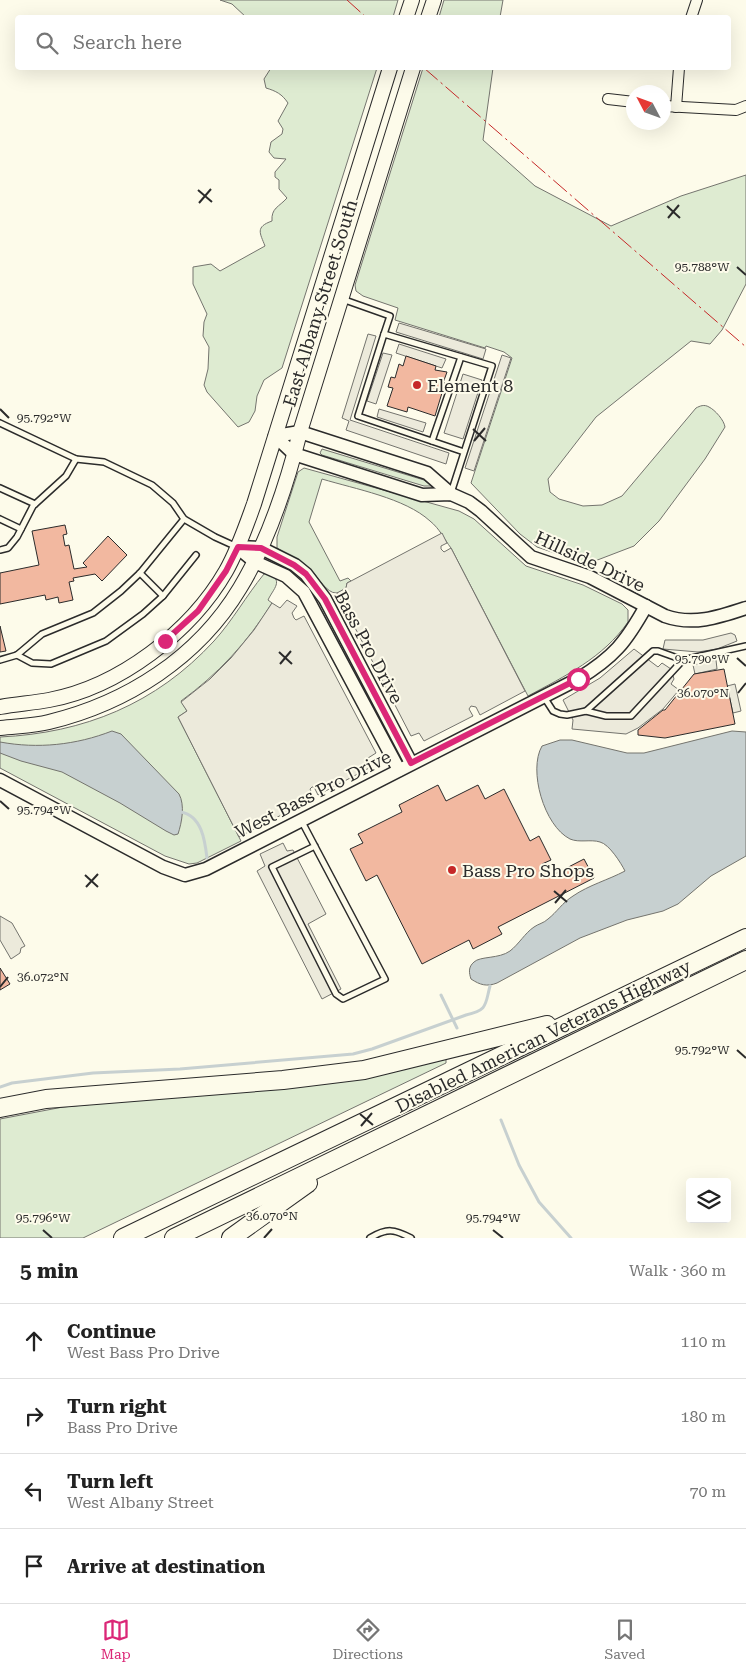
<!DOCTYPE html>
<meta charset="utf-8">
<style>
:root{--surface:#fff;--page:#f6f6f6;--text:#222;--muted:#767676;--line:#e0e0e0;--accent:#db2777}
body{margin:0;font-family:"Roboto Serif",serif;background:var(--page);color:var(--text)}
.controls{position:absolute;right:15px;bottom:15px;display:grid;overflow:hidden;border-radius:5px;box-shadow:0 5px 20px #0002}
.controls button{width:45px;height:45px;display:grid;place-items:center;padding:0;border:0;border-bottom:1px solid var(--line);background:var(--surface);color:var(--text);font:25px sans-serif}
.compass{position:absolute;left:626px;top:85px;width:45px;height:45px;border-radius:50%;background:var(--surface);box-shadow:0 5px 20px #0002;rotate:311deg}
.stop{position:absolute;width:15px;height:15px;margin:-11px;border:4px solid #db2777;border-radius:50%;background:#fff}
.stop.end{background:#db2777;border-color:#fff;box-shadow:0 1px 5px #0008}
.list{margin:0;padding:0;list-style:none}
h2{display:flex;justify-content:space-between;align-items:center;height:65px;margin:0;padding:0 20px;font-size:21px}
h2 small{font-size:16px;font-weight:400;color:var(--muted)}
.list li{display:grid;grid-template-columns:32px 1fr auto;gap:15px;align-items:center;box-sizing:border-box;height:75px;padding:0 20px;border-top:1px solid var(--line)}
.list b{display:block;font-size:19px;white-space:nowrap}
.list p{margin:0;font-size:16px;white-space:nowrap;color:var(--muted)}
.list em{font-size:16px;font-style:normal;color:var(--muted)}
.icon{flex:none;width:28px;height:28px;fill:none;stroke:currentColor;stroke-width:2;stroke-linecap:round;stroke-linejoin:round}
.map{position:relative;flex:none;width:746px;height:1238px;overflow:hidden}
.search{position:absolute;background:var(--surface);box-shadow:0 5px 20px #0002;left:15px;right:15px;top:15px;height:55px;display:flex;align-items:center;gap:12px;box-sizing:border-box;padding:0 18px;border-radius:5px;color:var(--muted);font-size:19px}
.sheet{height:365px;background:var(--surface)}
nav{display:flex;justify-content:space-around;align-items:center;box-sizing:border-box;height:70px;border-top:1px solid var(--line);background:var(--surface);font-size:14px;color:var(--muted)}
nav a{display:grid;justify-items:center;gap:2px}
nav .on{color:var(--accent)}
.map>svg:first-child{display:block}
</style>
<div class="map">
<svg width="746" height="1238" viewBox="0 0 746 1238">
<rect width="100%" height="100%" fill="#fdfbea"/>
<g fill="#deebd1" stroke="#74746e">
<polygon points="220,0 398,0 393,17 247,18 232,4"/>
<polygon points="444,0 503,0 500,17 439,17"/>
<path d="M271 68H377L282 368 264 380 257 396 255 411 249 422 238 427 207 392 204 385 208 369 209 347 203 336 204 322 207 314 193 284V267L211 264 220 271 265 246C260 233 255 227 272 221 271 208 279 207 287 198L279 189V180L275 177V172L286 159 274 158 269 152 271 142 282 134 283 129 278 121 288 103C282 94 276 91 266 88L264 79Z"/>
<path d="M423 68H493L483 140 535 186 611 226 681 196 746 175V284L722 330 710 344 691 341 596 417 548 479 550 492 559 499 583 506 602 505 622 496 696 408C700 406 704 404 709 407 715 410 724 420 725 427L705 459 659 521 634 546 587 564 537 547 520 534 471 483 512 358 504 352 486 346 485 348 395 320 398 308 363 296 356 291 355 285Z"/>
<polygon points="322,449 424,480 432,486 424,486 322,455 320,453"/>
<path d="M304 468 459 511 474 519 526 566 583 585 622 604 628 610V622C603 658 565 676 528 696L451 548C444 539 440 529 430 521 405 498 355 489 322 479L309 522 340 581 348 578 351 581 347 583 346 588C343 590 339 593 336 593 327 593 318 578 313 572 303 561 289 556 277 548V537L298 472Z"/>
<path d="M267 573C285 580 273 589 268 600L272 603C248 642 217 675 181 701L187 711 178 717 241 841 197 863 189 864 165 856 0 768V737C84 733 156 704 214 641 233 620 246 596 264 574Z"/>
<polygon points="446,1058 446,1063 83,1238 0,1238 0,1119 63,1107 336,1081"/>
</g>
<g fill="#eceadb" stroke="#74746e">
<polygon points="399,323 486,349 483,359 396,332"/>
<polygon points="368,334 376,336 350,420 449,453 446,464 346,430 349,421 342,418"/>
<polygon points="399,344 446,359 442,368 396,353"/>
<polygon points="383,353 392,355 376,404 367,401"/>
<polygon points="502,355 511,358 474,471 465,468"/>
<polygon points="463,374 482,380 463,439 444,433"/>
<polygon points="379,409 426,423 423,432 377,417"/>
<polygon points="442,533 447,543 441,546 441,549 444,552 451,548 525,691 480,715 476,707 471,706 469,709 473,716 424,741 419,733 411,736 337,593 346,588 347,583 351,581"/>
<polygon points="287,600 297,606 292,613 294,618 296,620 304,616 376,753 368,758 371,767 318,795 314,787 312,787 310,789 314,798 239,837 178,717 187,711 181,702 210,679 231,658 254,630 272,603 280,608"/>
<polygon points="731,633 735,635 737,641 717,649 698,652 663,649 665,640 703,640"/>
<polygon points="634,649 658,667 662,663 671,669 674,679 671,684 679,690 663,709 638,728 626,734 572,729 573,720 563,700 600,678"/>
<polygon points="716,660 717,669 695,674 693,665"/>
<polygon points="735,684 741,711 733,713 727,686"/>
<polygon points="283,843 287,851 293,850 326,914 308,924 341,989 322,999 257,871 265,866 260,854"/>
<polygon points="0,916 12,923 25,946 21,948 20,953 11,959 0,940"/>
</g>
<g fill="#c7d0d0" stroke="#74746e">
<path d="M112 731 121 734 179 794C185 805 182 822 178 834L174 835 166 831 120 803 62 772 21 761 0 753V742C38 749 76 745 112 731Z"/>
<path d="M732 731 746 732V856L711 876 678 904 663 911 627 920 580 938 497 983C487 987 480 985 471 979 469 973 468 967 474 962 480 956 499 959 510 951 519 944 525 933 534 927 538 924 544 923 548 919 557 912 562 903 573 896 589 885 608 880 625 871 621 863 609 844 600 842 591 839 579 843 570 839 544 826 528 770 542 746L560 740H572L627 753H644Z"/>
</g>
<g fill="none" stroke-linecap="round" stroke-linejoin="round">
<g stroke="#c7d0d0" stroke-width="3">
<path d="M181 812C202 816 205 841 207 858"/>
<polyline points="441,995 457,1028"/>
<path d="M0 1087 12 1083 93 1073 180 1069 353 1054 372 1049 466 1015C488 1010 485 1005 490 986"/>
<polyline points="501,1120 519,1165 539,1202 571,1238"/>
</g>
</g>
<g fill="#f2b8a0" stroke="#2b2b2b">
<polygon points="406,356 436,366 435,370 447,372 443,383 445,383 435,416 408,407 407,412 387,406 393,388 388,387 391,377 395,378 399,364 403,366"/>
<polygon points="65,525 67,534 63,535 65,546 69,545 74,569 87,567 83,563 108,536 127,555 102,581 95,574 73,578 74,581 69,582 73,600 59,603 58,597 46,600 45,595 0,604 0,573 39,565 32,531"/>
<polygon points="0,626 6,651 0,652"/>
<polygon points="724,669 735,724 665,738 638,735 638,730 663,710 665,710 694,674"/>
<polygon points="438,785 446,801 478,785 485,799 504,789 530,841 539,836 551,860 542,864 549,877 584,859 594,878 498,927 502,934 473,949 469,940 422,964 377,875 366,881 350,849 363,843 358,834 402,812 399,805"/>
<polygon points="0,968 10,984 0,990"/>
</g>
<g fill="none" stroke-linecap="round" stroke-linejoin="round">
<g stroke="#2b2b2b" stroke-width="8">
<g id="service">
<polyline points="342,299 390,316 384,334"/>
<polyline points="0,423 76,459 104,462 152,485 173,503 184,519 215,537 237,547"/>
<polyline points="432,441 461,357"/>
<polyline points="0,488 35,504"/>
<polyline points="451,493 492,366 384,334 358,416 464,452"/>
<polyline points="0,519 21,529"/>
<polyline points="0,550 8,548 17,537 33,506 66,476 76,459"/>
<polyline points="140,573 163,596"/>
<polyline points="17,655 32,663 51,664 106,641 143,614 163,596 196,555"/>
<polyline points="0,660 17,655 42,634 93,613 121,591 140,573 184,519"/>
<polyline points="544,697 553,711 560,714 567,715 586,711 606,716 631,716 683,660 746,646"/>
<polyline points="586,711 653,651 658,651 683,660"/>
<polyline points="301,820 385,979 343,999 336,994 272,867 315,846"/>
<path d="M370 1238C387 1228 394 1229 411 1238"/>
</g>
</g>
<g stroke="#2b2b2b" stroke-width="12">
<g id="minor">
<polyline points="691,18 697,0"/>
<polyline points="608,99 634,102"/>
<polyline points="664,106 736,110 746,106"/>
<polyline points="676,107 679,68"/>
</g>
</g>
<g stroke="#2b2b2b" stroke-width="15">
<g id="tertiary">
<path d="M275 436 294 454 422 495 451 494 469 502 481 511 531 557 590 577 665 616C693 626 719 617 746 608"/>
<polyline points="275,436 300,432 427,473 451,494"/>
<polyline points="237,547 261,548 295,565 306,574 325,599 411,763"/>
<polyline points="237,547 255,562 286,576 304,592 399,770"/>
<path d="M0 780 163 867 185 875 206 869 578 679C614 657 626 642 646 606"/>
</g>
</g>
<g stroke="#2b2b2b" stroke-width="16">
<g id="secondary">
<polyline points="406,18 412,0"/>
<polyline points="428,18 434,0"/>
<path d="M0 707C16 704 33 703 49 700 119 687 191 632 226 571 238 550 246 526 254 504L390 68"/>
<path d="M0 728C16 726 34 726 49 722 127 703 198 658 240 588 268 542 287 484 300 432L413 68"/>
</g>
</g>
<g stroke="#2b2b2b" stroke-width="20">
<g id="motorway">
<polyline points="0,1108 46,1099 283,1080 364,1070 547,1025"/>
<polyline points="123,1238 746,938"/>
<polyline points="174,1238 746,960"/>
<polyline points="231,1238 308,1183"/>
</g>
</g>
<use href="#service" stroke="#fdfbea" stroke-width="5"/>
<use href="#minor" stroke="#fdfbea" stroke-width="10"/>
<use href="#tertiary" stroke="#fdfbea" stroke-width="12"/>
<use href="#secondary" stroke="#fdfbea" stroke-width="14"/>
<use href="#motorway" stroke="#fdfbea" stroke-width="18"/>
<g stroke="#c62828" stroke-width="1" stroke-dasharray="18 4 2.5 4" stroke-linecap="butt">
<polyline points="347,0 367,18"/>
<polyline points="424,68 746,347"/>
</g>
</g>
<g fill="none" stroke-linecap="round" stroke-linejoin="round">
<polyline stroke="#db2777" stroke-width="6" points="165,641 198,611 226,571 238,547 261,548 294,565 306,574 325,599 411,763 578,679"/>
</g>
<path fill="none" stroke="#2b2b2b" stroke-width="2" d="M198 190 212 202M199 203 211 189M667 206 680 218M668 218 679 205M737 267 746 275M0 409 9 418M473 429 486 441M474 441 485 428M279 652 292 664M737 658 746 666M280 664 291 651M738 693 746 683M0 801 9 809M85 875 98 887M86 887 98 874M554 891 567 902M555 903 566 890M0 987 8 977M737 1050 746 1058M360 1114 373 1125M361 1126 372 1113M43 1230 52 1238M493 1230 503 1238M264 1238 272 1229"/>
<g fill="#c62828" stroke="#fdfbea" stroke-width="2">
<circle cx="417" cy="385" r="5"/>
<circle cx="452" cy="870" r="5"/>
</g>
<g text-anchor="middle" dominant-baseline="central" stroke-width="4" stroke-linejoin="round" paint-order="stroke">
<g font-size="18" fill="#2b2b2b" stroke="#fdfbea">
<text transform="translate(320 303) rotate(-73)">East Albany Street South</text>
<text transform="translate(590 561) rotate(25)">Hillside Drive</text>
<text transform="translate(369 647) rotate(62)">Bass Pro Drive</text>
<text transform="translate(313 794) rotate(-27)">West Bass Pro Drive</text>
<text transform="translate(543 1036) rotate(-26)">Disabled American Veterans Highway</text>
</g>
<g font-size="18" fill="#2b2b2b" stroke="#fdfbea" text-anchor="start">
<text x="427" y="385">Element 8</text>
<text x="462" y="870">Bass Pro Shops</text>
</g>
</g>
<g font-size="12" text-anchor="middle" fill="#2b2b2b" stroke="#fdfbea" stroke-width="4" stroke-linejoin="round" paint-order="stroke">
<text x="702" y="271">95.788°W</text>
<text x="44" y="422">95.792°W</text>
<text x="702" y="663">95.790°W</text>
<text x="703" y="697">36.070°N</text>
<text x="44" y="814">95.794°W</text>
<text x="43" y="981">36.072°N</text>
<text x="702" y="1054">95.792°W</text>
<text x="272" y="1220">36.070°N</text>
<text x="43" y="1222">95.796°W</text>
<text x="493" y="1222">95.794°W</text>
</g>
</svg>
<div class="controls">
<button><svg class="icon" aria-label="layers" viewBox="0 0 24 24"><path d="M12 4l9 5-9 5-9-5zM3 14l9 5 9-5"/></svg></button>
</div>
<svg class="compass" viewBox="-18 -18 36 36"><path d="M0-13l5 13h-10z" fill="#e53935"/><path d="M0 13l5-13h-10z" fill="#767676"/></svg>
<div class="stop" style="left:578px;top:679px"></div>
<div class="stop end" style="left:165px;top:641px"></div>
<div class="search"><svg class="icon" aria-label="search" viewBox="0 0 24 24"><circle cx="10" cy="10" r="6"/><path d="M15 15l6 6"/></svg>Search here</div>
</div>
<section class="sheet">
<h2>5 min<small>Walk · 360 m</small></h2>
<ul class="list">
<li><svg class="icon" aria-label="ahead" viewBox="0 0 24 24"><path d="M12 20V5M6 11l6-6 6 6"/></svg><div><b>Continue</b><p>West Bass Pro Drive</p></div><em>110 m</em></li>
<li><svg class="icon" aria-label="right" viewBox="0 0 24 24"><path d="M7 20v-9h11M14 6l5 5-5 5"/></svg><div><b>Turn right</b><p>Bass Pro Drive</p></div><em>180 m</em></li>
<li><svg class="icon" aria-label="left" viewBox="0 0 24 24"><path d="M17 20v-9H6M10 6l-5 5 5 5"/></svg><div><b>Turn left</b><p>West Albany Street</p></div><em>70 m</em></li>
<li><svg class="icon" aria-label="arrive" viewBox="0 0 24 24"><path d="M6 21V4h12l-3 4 3 4H6"/></svg><div><b>Arrive at destination</b></div></li>
</ul>
</section>
<nav>
<a class="on"><svg class="icon" aria-label="map" viewBox="0 0 24 24"><path d="M3 6l6-2 6 2 6-2v14l-6 2-6-2-6 2zM9 4v14M15 6v14"/></svg>Map</a>
<a><svg class="icon" aria-label="directions" viewBox="0 0 24 24"><path d="M12 3l9 9-9 9-9-9zM9 14v-3h6M13 9l2 2-2 2"/></svg>Directions</a>
<a><svg class="icon" aria-label="saved" viewBox="0 0 24 24"><path d="M7 4h10v16l-5-4-5 4z"/></svg>Saved</a>
</nav>
